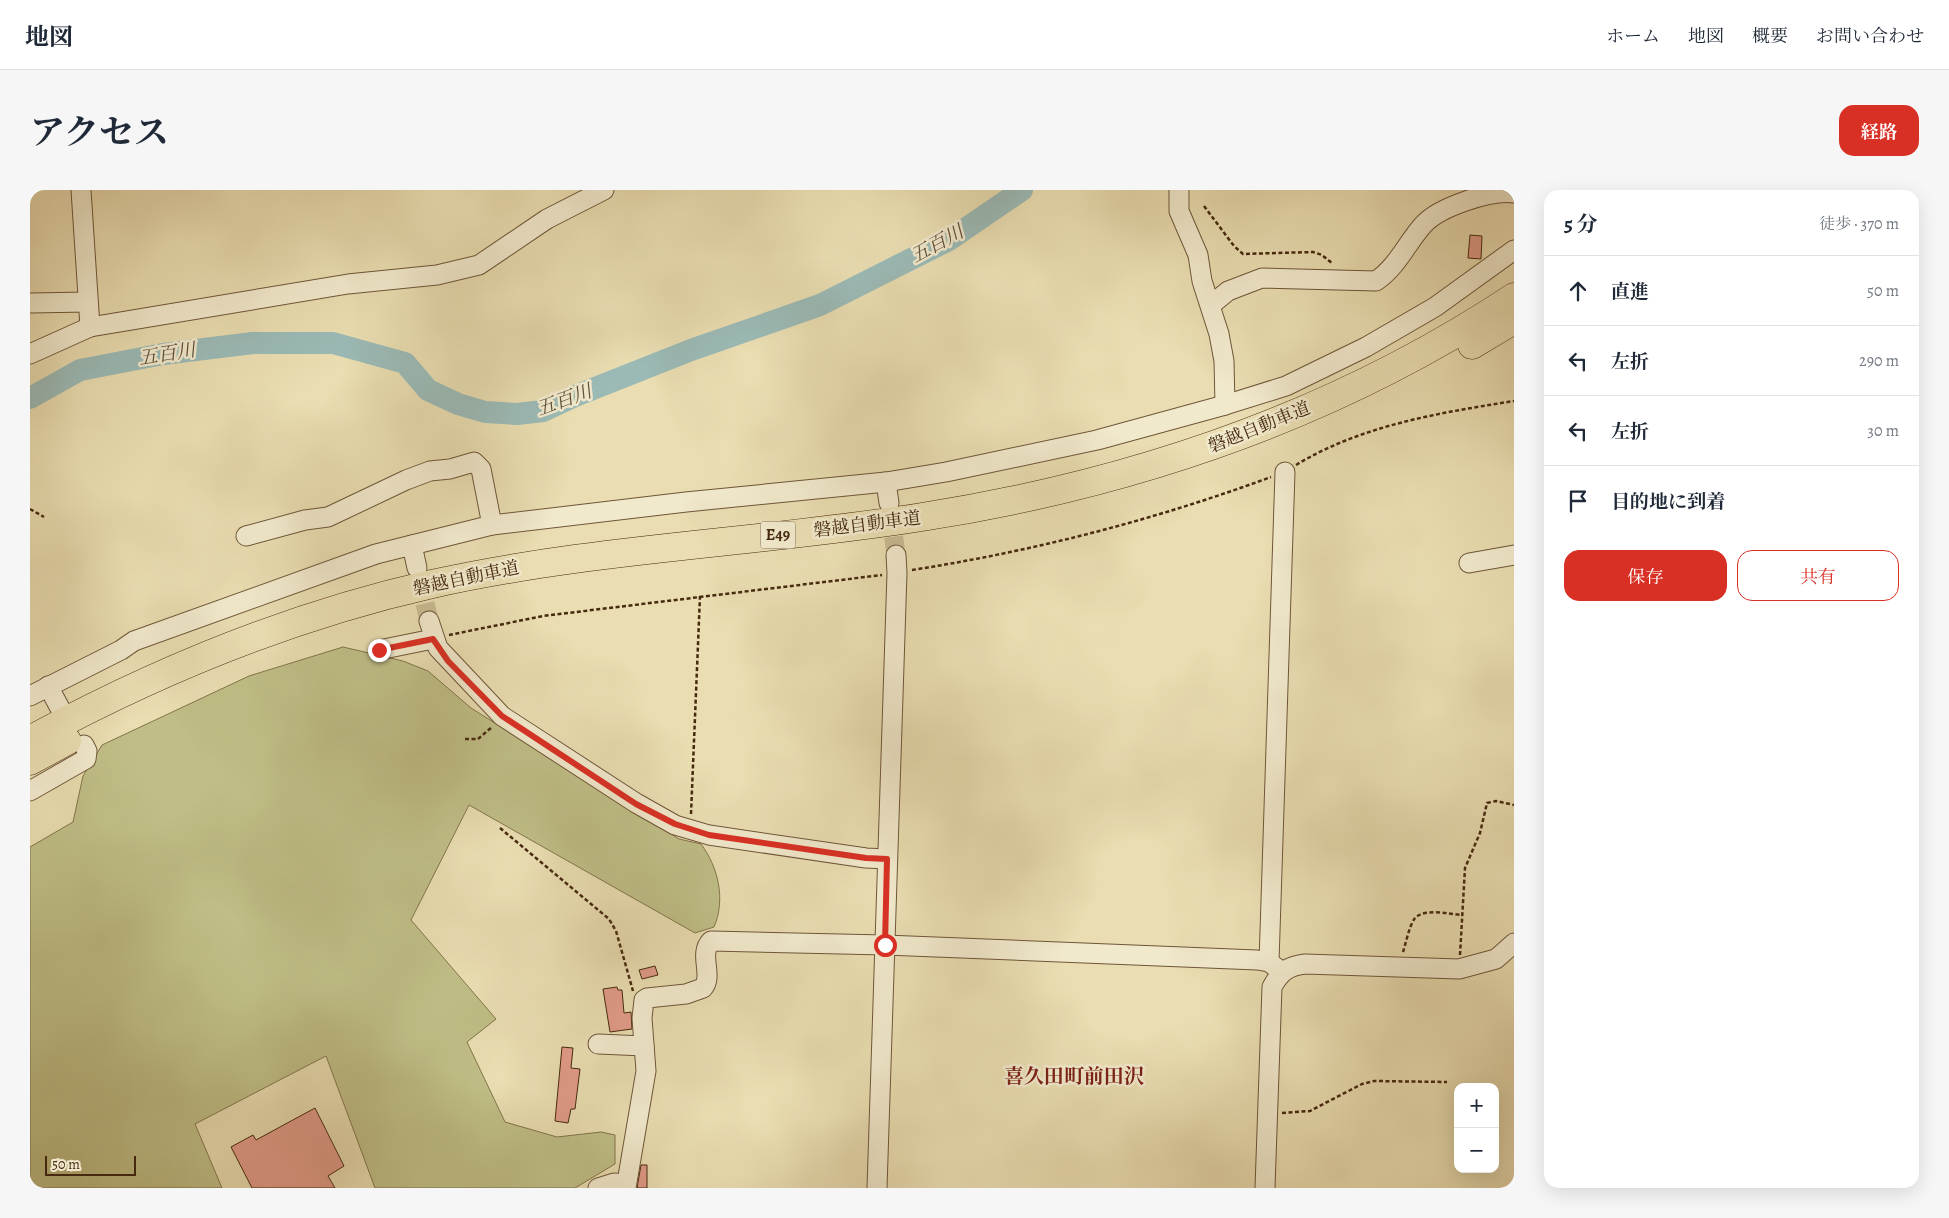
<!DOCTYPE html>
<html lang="ja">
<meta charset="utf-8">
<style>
:root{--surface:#fff;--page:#f6f6f7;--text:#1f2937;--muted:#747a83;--line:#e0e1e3;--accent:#d93025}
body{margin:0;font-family:Alegreya,"Noto Serif JP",serif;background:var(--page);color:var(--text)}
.controls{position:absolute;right:15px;bottom:15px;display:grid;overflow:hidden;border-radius:10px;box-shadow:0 5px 20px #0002}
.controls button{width:45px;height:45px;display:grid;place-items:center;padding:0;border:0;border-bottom:1px solid var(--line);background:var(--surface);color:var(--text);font:25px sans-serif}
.scale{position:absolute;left:15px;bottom:12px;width:91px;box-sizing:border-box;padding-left:5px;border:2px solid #46290f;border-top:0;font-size:14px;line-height:18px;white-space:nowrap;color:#46290f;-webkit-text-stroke:4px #f1e9cc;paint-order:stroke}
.stop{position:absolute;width:15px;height:15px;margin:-11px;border:4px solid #d93025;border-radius:50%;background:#fff}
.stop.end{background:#d93025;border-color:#fff;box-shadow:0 1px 5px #0008}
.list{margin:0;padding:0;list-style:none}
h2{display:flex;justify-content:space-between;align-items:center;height:65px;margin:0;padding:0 20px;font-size:21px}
h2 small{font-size:16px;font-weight:400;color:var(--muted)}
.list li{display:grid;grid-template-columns:32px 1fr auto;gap:15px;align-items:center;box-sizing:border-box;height:70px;padding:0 20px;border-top:1px solid var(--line)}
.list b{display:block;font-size:19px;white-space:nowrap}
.list em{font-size:16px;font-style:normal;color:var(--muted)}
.actions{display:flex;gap:10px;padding:15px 20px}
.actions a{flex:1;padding:11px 0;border:1px solid var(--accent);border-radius:15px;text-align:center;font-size:18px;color:var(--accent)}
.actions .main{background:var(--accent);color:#fff}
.icon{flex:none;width:28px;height:28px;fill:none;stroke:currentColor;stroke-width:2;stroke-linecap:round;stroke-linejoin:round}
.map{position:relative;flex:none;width:1484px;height:998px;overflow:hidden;border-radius:15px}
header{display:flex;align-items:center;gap:30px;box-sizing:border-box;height:70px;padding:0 25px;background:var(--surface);border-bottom:1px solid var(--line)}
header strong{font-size:24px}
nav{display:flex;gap:28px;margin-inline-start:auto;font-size:18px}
.intro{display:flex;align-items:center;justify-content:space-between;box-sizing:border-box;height:120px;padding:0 30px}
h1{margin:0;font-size:35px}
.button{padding:12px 22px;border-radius:15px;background:var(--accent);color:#fff;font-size:18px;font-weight:700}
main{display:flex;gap:30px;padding:0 30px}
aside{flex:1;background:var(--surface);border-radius:15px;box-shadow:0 5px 20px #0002}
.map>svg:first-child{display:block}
</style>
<header>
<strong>地図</strong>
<nav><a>ホーム</a><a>地図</a><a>概要</a><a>お問い合わせ</a></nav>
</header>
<div class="intro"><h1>アクセス</h1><a class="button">経路</a></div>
<main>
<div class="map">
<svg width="1484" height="998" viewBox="0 0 1484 998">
<rect width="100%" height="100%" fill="#e9ddb1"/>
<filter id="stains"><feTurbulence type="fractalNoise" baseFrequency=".004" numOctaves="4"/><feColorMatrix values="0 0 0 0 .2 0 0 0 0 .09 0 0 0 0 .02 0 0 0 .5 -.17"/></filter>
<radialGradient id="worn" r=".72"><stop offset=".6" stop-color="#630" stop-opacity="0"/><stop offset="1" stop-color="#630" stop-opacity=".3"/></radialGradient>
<path fill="#bfbe86" stroke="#82744a" d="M313 457 373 471 398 481 441 518 649 649 671 654C688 677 696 709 684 737L665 743 439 615 381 730 466 829 437 852 475 932 527 947 571 942 585 945V974L545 998H345L296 866 165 934 192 998H0V657L43 632 53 586 72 555 219 486Z"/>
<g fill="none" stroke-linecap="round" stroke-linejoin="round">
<polyline stroke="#9bbab6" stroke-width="22" points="0,208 50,180 133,164 223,153 303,153 375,173 398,200 428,214 455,222 487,224 513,221 545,206 661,160 790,115 919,50 992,0"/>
</g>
<g fill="#e19b88" stroke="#46290f">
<polygon points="1440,45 1452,46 1451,69 1438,68"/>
<polygon points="625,776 628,785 612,789 609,780"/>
<polygon points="587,797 588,800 592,800 594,823 601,822 602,839 580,842 573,799"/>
<polygon points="532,857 543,858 541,878 550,879 545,919 541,919 538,933 525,931"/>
<polygon points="285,918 314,976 298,986 305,998 222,998 201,957 223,945 226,950"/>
<polygon points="611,975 617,975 617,998 607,998"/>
</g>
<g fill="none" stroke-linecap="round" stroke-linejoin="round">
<g stroke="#c8b991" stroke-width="19" stroke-dasharray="19 9" stroke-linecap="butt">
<polyline points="860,319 866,365"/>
<polyline points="389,386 399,431"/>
</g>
<g stroke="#6f5638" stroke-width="21">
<g id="minor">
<polyline points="51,0 60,137"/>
<polyline points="1149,0 1149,21 1168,65 1172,91 1189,144 1194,171 1195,215"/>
<polyline points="0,113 58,112"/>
<path d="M1181 115 1198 101 1232 88 1346 91C1367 77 1377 53 1393 35 1409 17 1460 0 1484 3"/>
<polyline points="0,164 60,137 318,94 407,85 449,75 517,29 574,0"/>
<polyline points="856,292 859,313"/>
<polyline points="216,346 275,330 298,327 376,290 400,281 420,279 444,272 451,279 462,335"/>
<polyline points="382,355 387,378"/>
<polyline points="1439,373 1484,365"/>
<polyline points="399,431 408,458 472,526 606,613 645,635 679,645 836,668 857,669"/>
<polyline points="349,460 403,449"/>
<polyline points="18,496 31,520"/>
<polyline points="0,506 91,460 104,451 346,364 462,335 656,312 856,292 916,282 1067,250 1195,215 1256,196 1336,157 1405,117 1484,60"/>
<polyline points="0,601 56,569 57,561 54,555"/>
<polyline points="1239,772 1255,282"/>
<polyline points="568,854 614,856"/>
<polyline points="568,998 584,993 596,994"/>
<path d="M596 998 616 881 612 828 614 810 617 808 656 804 673 798C684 786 668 764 681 751L855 755 1227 770 1239 772 1252 782"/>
<polyline points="847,998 867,383 866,365"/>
<path d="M1235 998 1242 797C1250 782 1258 776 1275 774L1429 779 1466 769 1484 753"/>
</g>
</g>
<g stroke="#46290f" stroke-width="29">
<g id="highway">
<polyline points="1442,155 1484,130"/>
<path d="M0 550C127 481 260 426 402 394 563 358 729 353 892 327 1103 294 1306 225 1484 107"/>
<polyline points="0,571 37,551"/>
</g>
</g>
<g stroke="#46290f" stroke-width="2.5" stroke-dasharray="4 2.5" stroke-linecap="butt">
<polyline points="1174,16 1204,56 1213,64 1283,62 1292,65 1303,74"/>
<path d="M1266 275C1332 235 1409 223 1484 211"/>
<polyline points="0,319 14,327"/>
<path d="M882 380C1004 361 1124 330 1241 287"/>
<polyline points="419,445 513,426 852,385"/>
<polyline points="435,549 448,549 462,537"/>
<polyline points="661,624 670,406"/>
<polyline points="470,638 579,729 586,741 603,801"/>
<path d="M1373 762C1376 753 1379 736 1385 728 1394 718 1420 724 1432 725"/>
<polyline points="1430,765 1435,678 1450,643 1457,613 1466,611 1484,615"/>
<polyline points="1252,923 1280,921 1332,894 1344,891 1417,892"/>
</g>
<use href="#minor" stroke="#f1e9cc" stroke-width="19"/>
<use href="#highway" stroke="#e9ddb1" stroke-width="28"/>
</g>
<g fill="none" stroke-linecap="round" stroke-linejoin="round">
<polyline stroke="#d93025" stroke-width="6" points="349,460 403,449 418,471 472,526 606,614 645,634 679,645 836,668 857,669 855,755"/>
</g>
<g text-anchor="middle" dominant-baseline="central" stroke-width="5" stroke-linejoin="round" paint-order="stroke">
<rect fill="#f1e9cc" stroke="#796348" stroke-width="1" x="730.5" y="331.5" width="35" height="27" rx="4"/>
<g font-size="16" font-weight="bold" fill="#46290f">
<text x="748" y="345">E49</text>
</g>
<g font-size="18" fill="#46290f" stroke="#f1e9cc">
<text transform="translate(1229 237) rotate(-22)">磐越自動車道</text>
<text transform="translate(837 334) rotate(-7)">磐越自動車道</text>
<text transform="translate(436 388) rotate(-12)">磐越自動車道</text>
</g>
<g font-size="19" font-style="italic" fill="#5b4d39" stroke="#f1e9cc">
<text transform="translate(907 54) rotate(-29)">五百川</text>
<text transform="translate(137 164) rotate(-9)">五百川</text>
<text transform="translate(534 210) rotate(-20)">五百川</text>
</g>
<g font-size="20" font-weight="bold" fill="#7a1f14" stroke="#f1e9cc">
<text x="1044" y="886">喜久田町前田沢</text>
</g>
</g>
<rect width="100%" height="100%" filter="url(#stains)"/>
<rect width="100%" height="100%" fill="url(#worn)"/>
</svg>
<div class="controls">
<button>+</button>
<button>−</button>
</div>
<div class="scale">50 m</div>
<div class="stop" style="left:855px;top:755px"></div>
<div class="stop end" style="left:349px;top:460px"></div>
</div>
<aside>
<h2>5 分<small>徒歩 · 370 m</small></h2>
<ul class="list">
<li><svg class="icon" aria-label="ahead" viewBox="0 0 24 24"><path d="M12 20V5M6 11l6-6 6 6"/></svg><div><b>直進</b></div><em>50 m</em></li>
<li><svg class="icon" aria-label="left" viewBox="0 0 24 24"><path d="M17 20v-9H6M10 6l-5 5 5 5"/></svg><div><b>左折</b></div><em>290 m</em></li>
<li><svg class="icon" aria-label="left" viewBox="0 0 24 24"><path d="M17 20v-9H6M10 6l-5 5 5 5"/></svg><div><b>左折</b></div><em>30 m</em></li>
<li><svg class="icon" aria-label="arrive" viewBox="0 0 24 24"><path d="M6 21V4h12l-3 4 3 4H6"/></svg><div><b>目的地に到着</b></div></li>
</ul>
<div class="actions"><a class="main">保存</a><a>共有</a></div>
</aside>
</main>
